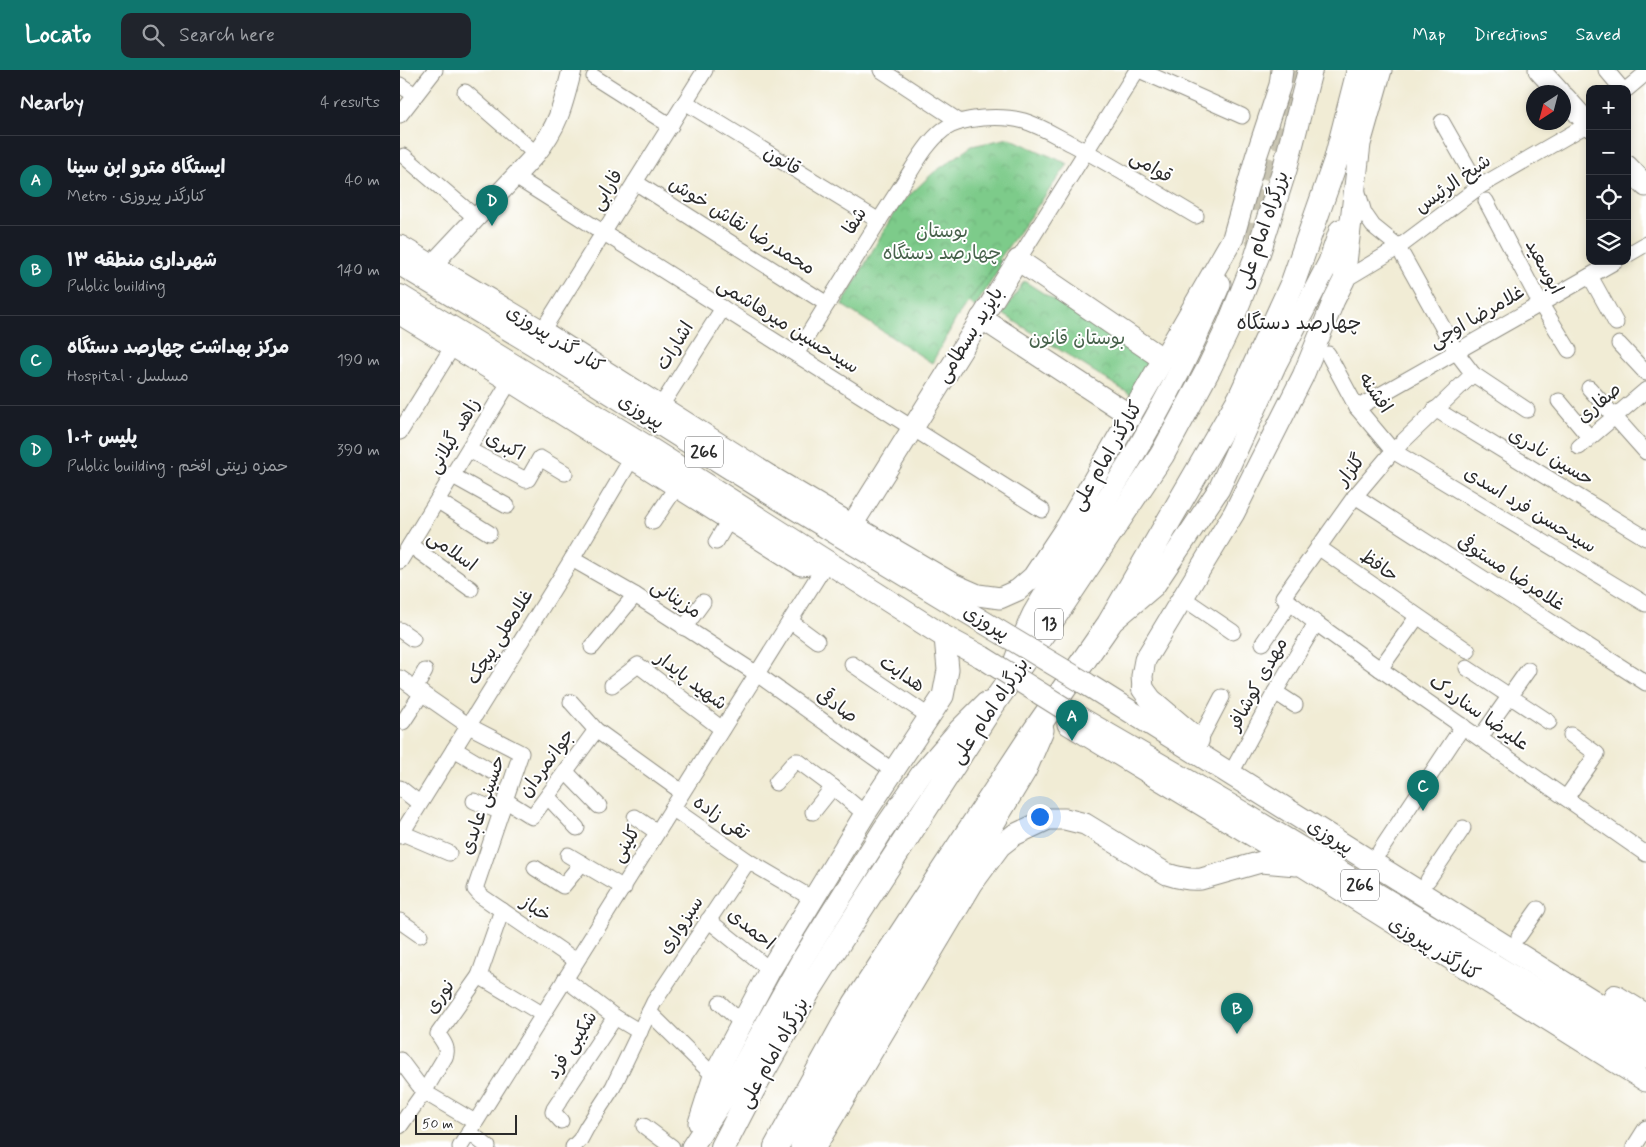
<!DOCTYPE html>
<meta charset="utf-8">
<style>
:root{--surface:#171b24;--page:#20242c;--text:#f1f3f6;--muted:#9ea1a6;--line:#363941;--accent:#0f766e}
body{margin:0;font-family:Mynerve,"Playpen Sans Arabic",sans-serif;background:var(--page);color:var(--text)}
.controls{position:absolute;right:15px;top:15px;display:grid;overflow:hidden;border-radius:10px;box-shadow:0 2px 8px #0003}
.controls button{width:45px;height:45px;display:grid;place-items:center;padding:0;border:0;border-bottom:1px solid var(--line);background:var(--surface);color:var(--text);font:25px sans-serif}
.compass{position:absolute;left:1126px;top:15px;width:45px;height:45px;border-radius:50%;background:var(--surface);box-shadow:0 2px 8px #0003;rotate:216deg}
.scale{position:absolute;left:15px;bottom:12px;width:102px;box-sizing:border-box;padding-left:5px;border:2px solid #2b2b2b;border-top:0;font-size:14px;line-height:18px;white-space:nowrap;color:#2b2b2b;-webkit-text-stroke:4px #fff;paint-order:stroke}
.you{position:absolute;left:639px;top:746px;width:18px;height:18px;margin:-12px;border:4px solid #fff;border-radius:50%;background:#1a73e8;box-shadow:0 0 0 8px #1a73e833}
.badge{display:grid;place-items:center;width:32px;height:32px;border-radius:50%;background:var(--accent);color:#fff;font-size:16px;font-weight:700}
.pin{position:absolute;translate:-50% -41px;filter:drop-shadow(0 1px 2px #0008)}
.pin::after{content:'';position:absolute;top:26px;width:18px;height:15px;background:inherit;clip-path:polygon(0 0,100% 0,50% 100%)}
.list{margin:0;padding:0;list-style:none}
h2{display:flex;justify-content:space-between;align-items:center;height:65px;margin:0;padding:0 20px;font-size:21px}
h2 small{font-size:16px;font-weight:400;color:var(--muted)}
.list li{display:grid;grid-template-columns:32px 1fr auto;gap:15px;align-items:center;box-sizing:border-box;height:90px;padding:0 20px;border-top:1px solid var(--line)}
.list b{display:block;font-size:19px;white-space:nowrap}
.list p{margin:0;font-size:16px;white-space:nowrap;color:var(--muted)}
.list em{font-size:16px;font-style:normal;color:var(--muted)}
.icon{flex:none;width:28px;height:28px;fill:none;stroke:currentColor;stroke-width:2;stroke-linecap:round;stroke-linejoin:round}
.map{position:relative;flex:none;width:1246px;height:1077px;overflow:hidden}
header{display:flex;align-items:center;gap:30px;box-sizing:border-box;height:70px;padding:0 25px;background:var(--accent);color:#fff}
header strong{font-size:24px}
nav{display:flex;gap:28px;margin-inline-start:auto;font-size:18px}
.search{width:350px;height:45px;background:var(--page);display:flex;align-items:center;gap:12px;box-sizing:border-box;padding:0 18px;border-radius:10px;color:var(--muted);font-size:19px}
main{display:flex}
aside{flex:1;background:var(--surface)}
.map>svg:first-child{display:block}
</style>
<header>
<strong>Locato</strong>
<div class="search"><svg class="icon" aria-label="search" viewBox="0 0 24 24"><circle cx="10" cy="10" r="6"/><path d="M15 15l6 6"/></svg>Search here</div>
<nav><a>Map</a><a>Directions</a><a>Saved</a></nav>
</header>
<main>
<aside>
<h2>Nearby<small>4 results</small></h2>
<ul class="list">
<li><span class="badge">A</span><div><b>ایستگاه مترو ابن سینا</b><p>Metro · کنارگذر پیروزی</p></div><em>40 m</em></li>
<li><span class="badge">B</span><div><b>شهرداری منطقه ۱۳</b><p>Public building</p></div><em>140 m</em></li>
<li><span class="badge">C</span><div><b>مرکز بهداشت چهارصد دستگاه</b><p>Hospital · مسلسل</p></div><em>190 m</em></li>
<li><span class="badge">D</span><div><b>پلیس +۱۰</b><p>Public building · حمزه زینتی افخم</p></div><em>390 m</em></li>
</ul>
</aside>
<div class="map">
<svg width="1246" height="1077" viewBox="0 0 1246 1077">
<defs>
<pattern id="park-crowns" width="20" height="18" patternUnits="userSpaceOnUse" patternTransform="scale(1.25)"><rect width="20" height="18" fill="#7dcb8a"/><path d="M2 6a3 3 0 1 1 6 0M12 15a3 3 0 1 1 6 0" fill="none" stroke="#6cae77"/></pattern>
</defs>
<rect width="100%" height="100%" fill="#fff"/>
<filter id="ink" filterUnits="userSpaceOnUse"><feTurbulence type="fractalNoise" baseFrequency=".02" numOctaves="2"/><feDisplacementMap in="SourceGraphic" scale="10" xChannelSelector="R" yChannelSelector="G"/><feConvolveMatrix kernelMatrix="1 2 1 2 8 2 1 2 1" color-interpolation-filters="sRGB"/></filter>
<filter id="wash" filterUnits="userSpaceOnUse"><feTurbulence type="fractalNoise" baseFrequency=".0096" numOctaves="4" result="noise"/><feDisplacementMap in="SourceGraphic" scale="20" xChannelSelector="R" yChannelSelector="G"/><feGaussianBlur stdDeviation="1.12" result="paint"/><feColorMatrix in="noise" values="0 0 0 0 0 0 0 0 0 0 0 0 0 0 0 0 0 1.4 0 .05"/><feComposite in="paint" operator="in"/></filter>
<g filter="url(#wash)">
<rect width="100%" height="100%" fill="#f1ecd5"/>
<polygon fill="#7dcb8a" stroke="#547b5a" points="592,183 603,193 575,237 561,227"/>
<g fill="url(#park-crowns)" stroke="#547b5a">
<polygon points="609,68 668,94 556,249 532,293 442,235 497,137 533,103 572,76"/>
<polygon points="624,211 752,292 731,325 603,244"/>
</g>
</g>
<g filter="url(#ink)">
<g fill="none" stroke-linecap="round" stroke-linejoin="round">
<polyline stroke="#c9c5b3" stroke-width="22" stroke-dasharray="22 11" stroke-linecap="butt" points="857,174 858,127 886,38 892,0"/>
<g stroke="#8e8c80" stroke-width="17">
<g id="minor">
<polyline points="481,0 560,52"/>
<polyline points="739,0 842,46"/>
<polyline points="1206,0 1222,19"/>
<polyline points="194,7 271,56"/>
<polyline points="0,15 15,25"/>
<polyline points="1227,19 1246,3"/>
<polyline points="65,22 136,84"/>
<polyline points="285,32 479,151"/>
<polyline points="0,45 35,0"/>
<polyline points="1042,52 1079,117"/>
<polyline points="4,86 75,147"/>
<polyline points="114,106 642,440"/>
<polyline points="235,112 427,234"/>
<polyline points="957,119 964,143 973,156 999,177"/>
<polyline points="1086,131 1140,233 1169,280"/>
<polyline points="1227,185 1246,174"/>
<polyline points="1003,186 1057,283 1073,304 1127,340"/>
<polyline points="618,190 737,0"/>
<polyline points="1190,206 1216,253"/>
<polyline points="944,210 999,177 1079,117 1190,53"/>
<polyline points="142,261 305,0"/>
<polyline points="1219,274 1246,303"/>
<path d="M396 284C430 230 463 175 498 121 512 101 524 75 543 60 562 46 602 45 624 51 641 56 656 66 672 74 714 96 755 122 796 146"/>
<polyline points="928,284 957,338 993,381 1246,534"/>
<polyline points="1073,304 993,381 955,426 883,527 916,553 980,599 1246,784"/>
<polyline points="1189,318 1246,382"/>
<polyline points="1159,331 1189,367"/>
<polyline points="261,336 323,238"/>
<polyline points="957,338 1216,191"/>
<polyline points="1035,339 1246,468"/>
<polyline points="0,362 53,276"/>
<polyline points="1179,377 1246,320"/>
<polyline points="69,380 126,410 128,409 140,388 165,403"/>
<polyline points="53,406 107,436"/>
<polyline points="955,426 1246,613"/>
<polyline points="38,431 89,463"/>
<polyline points="253,452 277,416"/>
<polyline points="316,472 329,450"/>
<polyline points="10,475 71,519"/>
<polyline points="918,477 1068,581"/>
<polyline points="172,489 235,525 357,604 493,701"/>
<polyline points="0,491 110,311"/>
<polyline points="783,528 833,562"/>
<polyline points="390,551 417,571"/>
<polyline points="284,558 303,532"/>
<polyline points="0,560 13,569"/>
<polyline points="863,573 890,533"/>
<polyline points="192,577 235,525"/>
<polyline points="452,594 530,647"/>
<polyline points="1067,598 1149,652"/>
<polyline points="980,599 1017,547"/>
<polyline points="0,608 69,656 121,683 75,819 81,826 169,886"/>
<polyline points="212,615 238,595 322,659"/>
<polyline points="15,619 25,601"/>
<polyline points="875,622 895,635"/>
<polyline points="171,632 196,660 282,722"/>
<polyline points="3,652 22,623"/>
<polyline points="1080,668 1128,600"/>
<polyline points="799,671 822,627"/>
<polyline points="54,679 91,701"/>
<polyline points="836,694 875,622 916,553"/>
<polyline points="166,702 199,736"/>
<polyline points="376,713 395,691 398,691 433,717 465,744"/>
<polyline points="0,718 19,733"/>
<polyline points="148,727 177,758"/>
<polyline points="1166,728 1197,684 1171,665"/>
<polyline points="105,730 132,747 196,660"/>
<polyline points="74,731 101,742"/>
<polyline points="272,738 348,791 413,829"/>
<polyline points="413,742 433,717"/>
<polyline points="235,747 257,762"/>
<polyline points="2,763 49,783"/>
<polyline points="0,766 172,489 232,388"/>
<polyline points="980,781 1063,656"/>
<polyline points="168,785 224,818"/>
<polyline points="135,798 163,816 182,793"/>
<polyline points="1028,810 1063,758"/>
<polyline points="308,850 370,900"/>
<polyline points="0,851 20,865"/>
<polyline points="1119,866 1138,839"/>
<polyline points="79,906 142,944"/>
<polyline points="320,933 342,953"/>
<polyline points="249,942 314,1006"/>
<polyline points="215,947 240,962"/>
<polyline points="0,990 24,1022 75,1052"/>
<polyline points="161,1051 153,1042 154,1039 215,947 165,909"/>
<path d="M0 1056 24 1022 45 987C49 978 43 972 38 964L79 906 102 840"/>
<polyline points="244,1056 272,1077"/>
<polyline points="69,1062 88,1077"/>
<polyline points="60,1077 427,492"/>
<polyline points="173,1077 180,1070 187,1057 213,1017 254,932 348,791"/>
<polyline points="1234,1077 1246,1058"/>
</g>
</g>
<g stroke="#8e8c80" stroke-width="21">
<path id="tertiary" d="M32 195 136 84C159 55 163 35 172 0"/>
</g>
<g stroke="#8e8c80" stroke-width="23">
<g id="secondary">
<polyline points="1139,0 1159,22"/>
<polyline points="1164,27 1190,56"/>
<polyline points="1227,96 1246,116"/>
<polyline points="0,176 142,261 368,405 452,455 553,514 578,525 600,528 618,520 633,507 667,456 833,168 856,87 880,15 882,0"/>
<polyline points="0,244 110,311 401,495 427,492"/>
<polyline points="581,248 731,346"/>
<polyline points="452,455 618,190 763,289"/>
<polyline points="713,551 754,516 819,419 876,294 929,192 940,160"/>
<path d="M615 590C621 575 626 558 633 544 656 503 684 465 709 425 752 358 789 288 820 214"/>
<polyline points="743,619 742,606 745,590 834,443 903,306 934,230 944,210 960,74 981,0"/>
<polyline points="668,654 901,795 1246,1011"/>
<polyline points="299,1053 314,1006 370,900 465,744 543,626 548,600 545,567"/>
<polyline points="292,1077 328,1022 400,893 483,760 522,703 559,660 586,633"/>
<polyline points="401,1077 425,1028 498,903 590,760 626,700 643,660"/>
<path d="M415 1077 572 814 600 776 614 765 648 749H665L685 754 767 804C779 808 789 810 801 809L861 792 896 795"/>
</g>
</g>
<g stroke="#8e8c80" stroke-width="24">
<g id="primary">
<polyline points="0,194 133,274 368,422 610,568"/>
<polyline points="0,226 241,373 545,567 582,587"/>
<polyline points="685,613 1246,964"/>
<polyline points="743,619 751,630 798,670"/>
<polyline points="673,644 833,737 1246,987"/>
<polyline points="1215,926 1246,945"/>
</g>
</g>
<g stroke="#8e8c80" stroke-width="26">
<g id="trunk">
<polyline points="323,1077 353,1019 409,920 440,871 593,634 648,556 762,385 809,298 828,258 857,186 885,98 910,0"/>
<polyline points="376,1077 455,934 636,659 709,554 840,328 893,212 936,90 959,0"/>
</g>
</g>
<use href="#minor" stroke="#fff" stroke-width="15"/>
<use href="#tertiary" stroke="#fff" stroke-width="19"/>
<use href="#secondary" stroke="#fff" stroke-width="21"/>
<use href="#primary" stroke="#fff" stroke-width="22"/>
<use href="#trunk" stroke="#fff" stroke-width="24"/>
<g stroke="#8e8c80" stroke-width="24" stroke-linecap="butt">
<g id="primary-bridge">
<polyline points="610,568 685,613"/>
<polyline points="582,587 673,644"/>
</g>
</g>
<use href="#primary-bridge" stroke="#fff" stroke-width="22"/>
</g>
</g>
<g text-anchor="middle" dominant-baseline="central" stroke-width="4" stroke-linejoin="round" paint-order="stroke">
<g fill="#fff" stroke="#6b6b6b" stroke-width="1">
<rect x="285" y="366.5" width="38" height="31" rx="4"/>
<rect x="635" y="538.5" width="28" height="31" rx="4"/>
<rect x="941" y="799.5" width="38" height="31" rx="4"/>
</g>
<g font-size="18" font-weight="bold" fill="#2b2b2b">
<text x="304" y="382">266</text>
<text x="649" y="554">13</text>
<text x="960" y="815">266</text>
</g>
<g font-size="19" fill="#2b2b2b" stroke="#fff">
<text transform="translate(382 91) rotate(31)">قانون</text>
<text transform="translate(751 97) rotate(31)">قوامی</text>
<text transform="translate(1053 114) rotate(-35)">شیخ الرئیس</text>
<text transform="translate(207 120) rotate(-58)">فارابی</text>
<text transform="translate(455 151) rotate(-58)">شفا</text>
<text transform="translate(342 156) rotate(32)">محمدرضا نقاش خوش</text>
<text transform="translate(863 160) rotate(-71)">بزرگراه امام علی</text>
<text transform="translate(1144 197) rotate(62)">ابوسعید</text>
<text transform="translate(1077 247) rotate(-30)">غلامرضا اوجی</text>
<text transform="translate(388 256) rotate(32)">سیدحسین میرهاشمی</text>
<text transform="translate(570 265) rotate(-58)">بایزید بسطامی</text>
<text transform="translate(155 269) rotate(32)">کنار گذر پیروزی</text>
<text transform="translate(275 276) rotate(-58)">اشارات</text>
<text transform="translate(975 323) rotate(56)">افشنه</text>
<text transform="translate(1199 333) rotate(-40)">صفاری</text>
<text transform="translate(241 342) rotate(32)">پیروزی</text>
<text transform="translate(54 366) rotate(-59)">زاهد گیلانی</text>
<text transform="translate(105 376) rotate(28)">اکبری</text>
<text transform="translate(707 386) rotate(-60)">کنارگذر امام علی</text>
<text transform="translate(1151 387) rotate(31)">حسین نادری</text>
<text transform="translate(951 400) rotate(-51)">گلزار</text>
<text transform="translate(1130 440) rotate(31)">سیدحسن فرد اسدی</text>
<text transform="translate(52 481) rotate(36)">اسلامی</text>
<text transform="translate(979 496) rotate(35)">حافظ</text>
<text transform="translate(1111 503) rotate(33)">غلامرضا مستوفی</text>
<text transform="translate(276 529) rotate(33)">مزینانی</text>
<text transform="translate(586 553) rotate(31)">پیروزی</text>
<text transform="translate(100 567) rotate(-58)">غلامعلی پیچک</text>
<text transform="translate(502 604) rotate(34)">هدایت</text>
<text transform="translate(291 611) rotate(37)">شهید پایدار</text>
<text transform="translate(858 614) rotate(-61)">مهدی کوشافر</text>
<text transform="translate(437 636) rotate(35)">صادقی</text>
<text transform="translate(590 641) rotate(-56)">بزرگراه امام علی</text>
<text transform="translate(1079 643) rotate(35)">علیرضا سناردک</text>
<text transform="translate(147 693) rotate(-54)">جوانمردان</text>
<text transform="translate(83 735) rotate(-71)">حسینی عابدی</text>
<text transform="translate(321 748) rotate(35)">تقی زاده</text>
<text transform="translate(930 767) rotate(32)">پیروزی</text>
<text transform="translate(226 774) rotate(-59)">کلینی</text>
<text transform="translate(136 839) rotate(34)">خباز</text>
<text transform="translate(281 855) rotate(-56)">سبزواری</text>
<text transform="translate(351 859) rotate(39)">احمدی</text>
<text transform="translate(1034 879) rotate(32)">کنارگذر پیروزی</text>
<text transform="translate(40 927) rotate(-55)">نوری</text>
<text transform="translate(172 975) rotate(-57)">شکیبی فرد</text>
<text transform="translate(374 983) rotate(-61)">بزرگراه امام علی</text>
</g>
<g font-size="19" fill="#48634c" stroke="#fff">
<text x="542" y="161">بوستان<tspan x="542" dy="22">چهارصد دستگاه</tspan></text>
<text x="677" y="268">بوستان قانون</text>
</g>
<g font-size="20" fill="#2b2b2b" stroke="#fff">
<text x="899" y="253">چهارصد دستگاه</text>
</g>
</g>
</svg>
<div class="controls">
<button>+</button>
<button>−</button>
<button><svg class="icon" aria-label="locate" viewBox="0 0 24 24"><circle cx="12" cy="12" r="6"/><path d="M12 2v4M12 18v4M2 12h4M18 12h4"/></svg></button>
<button><svg class="icon" aria-label="layers" viewBox="0 0 24 24"><path d="M12 4l9 5-9 5-9-5zM3 14l9 5 9-5"/></svg></button>
</div>
<svg class="compass" viewBox="-18 -18 36 36"><path d="M0-13l5 13h-10z" fill="#e53935"/><path d="M0 13l5-13h-10z" fill="#9ea1a6"/></svg>
<div class="scale">50 m</div>
<div class="you"></div>
<div class="pin badge" style="left:672px;top:671px">A</div>
<div class="pin badge" style="left:837px;top:964px">B</div>
<div class="pin badge" style="left:1023px;top:741px">C</div>
<div class="pin badge" style="left:92px;top:156px">D</div>
</div>
</main>
